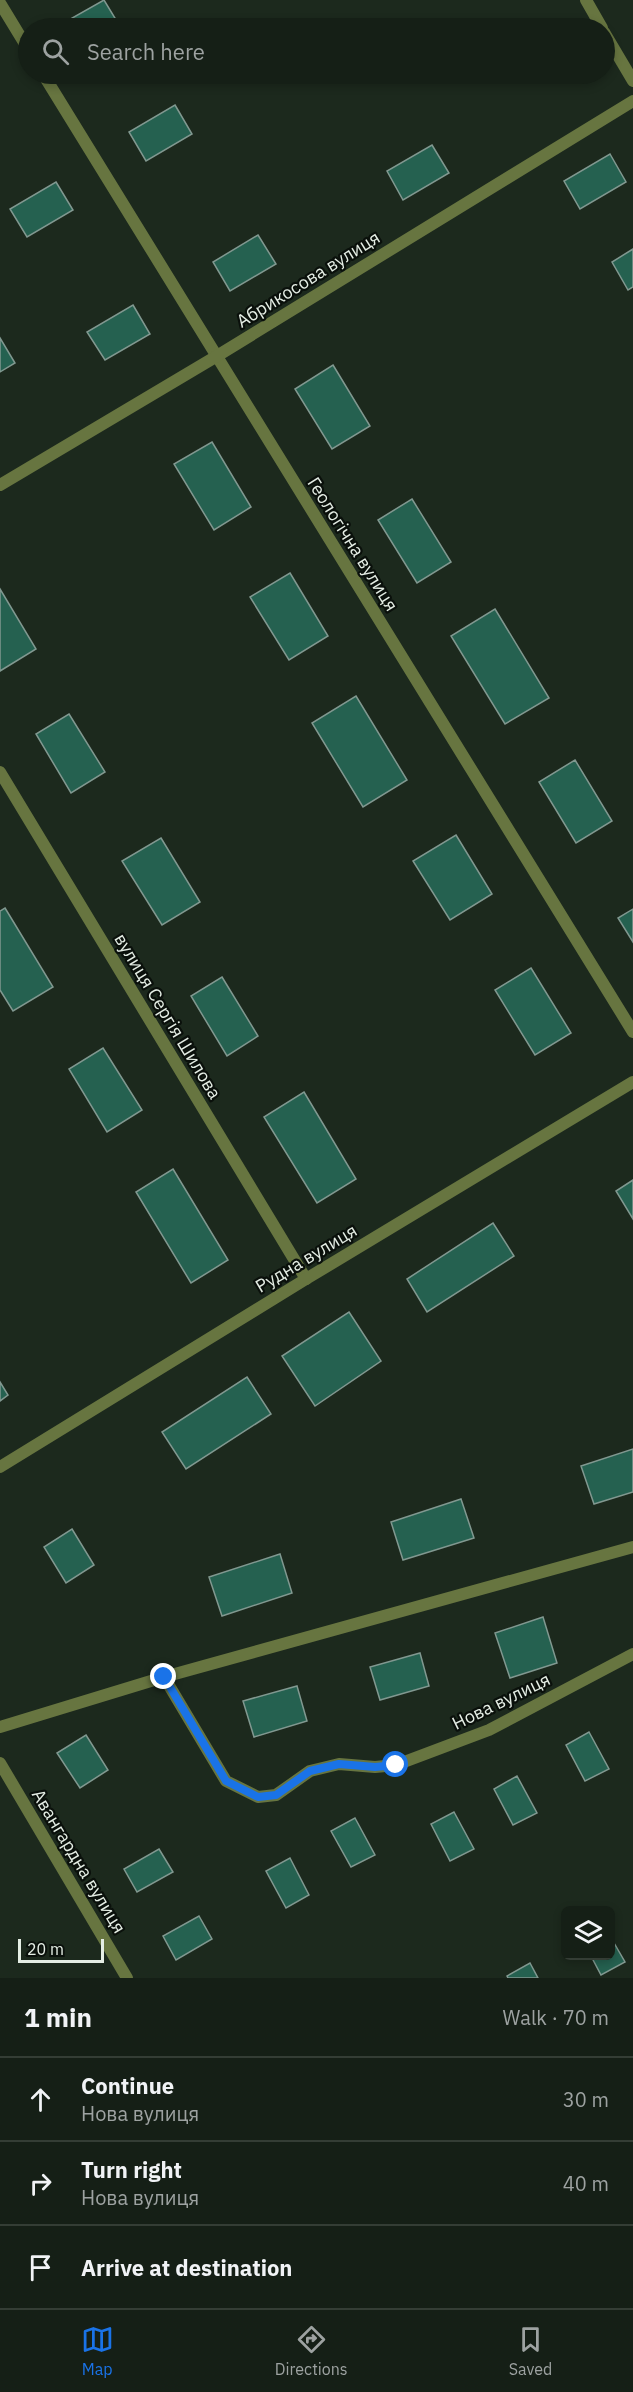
<!DOCTYPE html>
<meta charset="utf-8">
<style>
:root{--surface:#151f16;--page:#1e271f;--text:#f1f3f6;--muted:#9da2a1;--line:#343d35;--accent:#1a73e8}
body{margin:0;font-family:"IBM Plex Sans",sans-serif;background:var(--page);color:var(--text)}
.controls{position:absolute;right:18px;bottom:18px;display:grid;overflow:hidden;border-radius:9px;box-shadow:0 3px 9px #0003}
.controls button{width:54px;height:54px;display:grid;place-items:center;padding:0;border:0;border-bottom:2px solid var(--line);background:var(--surface);color:var(--text);font:30px sans-serif}
.scale{position:absolute;left:18px;bottom:15px;width:86px;box-sizing:border-box;padding-left:6px;border:3px solid #e5eee5;border-top:0;font-size:16px;line-height:21px;white-space:nowrap;color:#e5eee5;-webkit-text-stroke:4px #0a100b;paint-order:stroke}
.stop{position:absolute;width:18px;height:18px;margin:-14px;border:4px solid #1a73e8;border-radius:50%;background:#fff}
.stop.end{background:#1a73e8;border-color:#fff;box-shadow:0 2px 6px #0008}
.list{margin:0;padding:0;list-style:none}
h2{display:flex;justify-content:space-between;align-items:center;height:78px;margin:0;padding:0 24px;font-size:26px}
h2 small{font-size:20px;font-weight:400;color:var(--muted)}
.list li{display:grid;grid-template-columns:39px 1fr auto;gap:18px;align-items:center;box-sizing:border-box;height:84px;padding:0 24px;border-top:2px solid var(--line)}
.list b{display:block;font-size:22px;white-space:nowrap}
.list p{margin:0;font-size:20px;white-space:nowrap;color:var(--muted)}
.list em{font-size:20px;font-style:normal;color:var(--muted)}
.icon{flex:none;width:33px;height:33px;fill:none;stroke:currentColor;stroke-width:2;stroke-linecap:round;stroke-linejoin:round}
.map{position:relative;flex:none;width:633px;height:1978px;overflow:hidden}
.search{position:absolute;background:var(--surface);box-shadow:0 3px 9px #0003;left:18px;right:18px;top:18px;height:66px;display:flex;align-items:center;gap:15px;box-sizing:border-box;padding:0 21px;border-radius:33px;color:var(--muted);font-size:22px}
.sheet{height:330px;background:var(--surface)}
nav{display:flex;justify-content:space-around;align-items:center;box-sizing:border-box;height:84px;border-top:2px solid var(--line);background:var(--surface);font-size:16px;color:var(--muted)}
nav a{display:grid;justify-items:center;gap:3px}
nav .on{color:var(--accent)}
.map>svg:first-child{display:block}
</style>
<div class="map">
<svg width="633" height="1978" viewBox="0 0 633 1978">
<rect width="100%" height="100%" fill="#1c291d"/>
<g fill="#256150" stroke="#819890" stroke-width="1.5">
<polygon points="104,0 121,28 59,28 58,26"/>
<polygon points="500,74 519,74 505,82"/>
<polygon points="175,105 192,134 146,161 129,132"/>
<polygon points="432,145 449,173 403,200 387,171"/>
<polygon points="610,154 626,182 580,209 564,181"/>
<polygon points="56,182 73,210 27,237 10,209"/>
<polygon points="258,235 276,264 230,291 213,262"/>
<polygon points="633,249 633,287 628,290 612,262"/>
<polygon points="133,305 150,334 105,360 87,332"/>
<polygon points="0,338 15,363 0,372"/>
<polygon points="333,365 370,426 332,449 295,389"/>
<polygon points="212,442 251,507 214,530 174,464"/>
<polygon points="412,499 451,562 417,583 378,520"/>
<polygon points="290,573 328,636 289,660 250,597"/>
<polygon points="0,589 36,649 0,671"/>
<polygon points="495,609 549,698 505,724 451,636"/>
<polygon points="356,696 407,780 363,807 312,723"/>
<polygon points="69,714 105,772 71,793 36,734"/>
<polygon points="575,760 612,821 576,843 539,782"/>
<polygon points="456,835 492,894 450,920 413,861"/>
<polygon points="161,838 200,902 162,925 122,861"/>
<polygon points="5,908 53,987 13,1011 0,990 0,911"/>
<polygon points="633,909 633,942 618,918"/>
<polygon points="531,968 571,1033 535,1055 495,990"/>
<polygon points="222,977 258,1036 227,1056 191,996"/>
<polygon points="103,1048 142,1110 107,1132 69,1069"/>
<polygon points="304,1092 356,1179 317,1203 264,1117"/>
<polygon points="173,1169 228,1260 191,1283 136,1192"/>
<polygon points="633,1180 633,1219 616,1191"/>
<polygon points="493,1223 514,1256 427,1312 407,1279"/>
<polygon points="349,1312 381,1361 315,1406 282,1356"/>
<polygon points="247,1377 271,1414 186,1469 162,1432"/>
<polygon points="0,1382 8,1395 0,1401"/>
<polygon points="633,1449 633,1492 594,1504 581,1466"/>
<polygon points="461,1499 474,1538 403,1560 391,1522"/>
<polygon points="72,1529 94,1565 66,1583 44,1547"/>
<polygon points="280,1554 292,1593 222,1616 209,1577"/>
<polygon points="543,1617 557,1663 510,1678 495,1633"/>
<polygon points="420,1653 429,1686 380,1700 370,1667"/>
<polygon points="297,1686 307,1721 254,1737 243,1701"/>
<polygon points="589,1732 609,1769 585,1781 566,1745"/>
<polygon points="86,1735 108,1770 80,1788 57,1753"/>
<polygon points="517,1776 537,1813 513,1825 494,1789"/>
<polygon points="454,1812 474,1849 450,1861 431,1824"/>
<polygon points="355,1818 375,1855 351,1867 331,1831"/>
<polygon points="159,1849 173,1872 137,1892 124,1869"/>
<polygon points="290,1858 309,1895 286,1908 266,1871"/>
<polygon points="199,1916 212,1939 176,1960 163,1936"/>
<polygon points="610,1936 625,1962 601,1975 591,1956 610,1956"/>
<polygon points="530,1963 538,1978 508,1978 507,1976"/>
</g>
<g fill="none" stroke-linecap="round" stroke-linejoin="round">
<g stroke="#677540" stroke-width="12">
<polyline points="586,0 602,28"/>
<polyline points="0,3 28,49"/>
<polyline points="604,32 633,81"/>
<polyline points="43,74 633,1032"/>
<polyline points="0,485 217,356 633,101"/>
<polyline points="0,772 306,1279"/>
<polyline points="0,1467 306,1279 633,1082"/>
<polyline points="164,1677 226,1781 258,1797 276,1795 310,1771 339,1764 375,1767 396,1765 489,1730 633,1654"/>
<polyline points="0,1727 164,1677 633,1547"/>
</g>
<polyline stroke="#677540" stroke-width="12" points="0,1763 127,1978"/>
</g>
<g fill="none" stroke-linecap="round" stroke-linejoin="round">
<polyline stroke="#1a73e8" stroke-width="8" points="164,1677 226,1781 258,1797 276,1795 310,1771 339,1764 375,1767 396,1765"/>
</g>
<g text-anchor="middle" dominant-baseline="central" stroke-width="4.5" stroke-linejoin="round" paint-order="stroke">
<g font-size="18" fill="#e5eee5" stroke="#0a100b">
<text transform="translate(308 279) rotate(-32)">Абрикосова вулиця</text>
<text transform="translate(353 544) rotate(58)">Геологічна вулиця</text>
<text transform="translate(168 1016) rotate(59)">вулиця Сергія Шилова</text>
<text transform="translate(306 1258) rotate(-31)">Рудна вулиця</text>
<text transform="translate(501 1701) rotate(-26)">Нова вулиця</text>
<text transform="translate(79 1861) rotate(59)">Авангардна вулиця</text>
</g>
</g>
</svg>
<div class="controls">
<button><svg class="icon" aria-label="layers" viewBox="0 0 24 24"><path d="M12 4l9 5-9 5-9-5zM3 14l9 5 9-5"/></svg></button>
</div>
<div class="scale">20 m</div>
<div class="stop" style="left:396px;top:1765px"></div>
<div class="stop end" style="left:164px;top:1677px"></div>
<div class="search"><svg class="icon" aria-label="search" viewBox="0 0 24 24"><circle cx="10" cy="10" r="6"/><path d="M15 15l6 6"/></svg>Search here</div>
</div>
<section class="sheet">
<h2>1 min<small>Walk · 70 m</small></h2>
<ul class="list">
<li><svg class="icon" aria-label="ahead" viewBox="0 0 24 24"><path d="M12 20V5M6 11l6-6 6 6"/></svg><div><b>Continue</b><p>Нова вулиця</p></div><em>30 m</em></li>
<li><svg class="icon" aria-label="right" viewBox="0 0 24 24"><path d="M7 20v-9h11M14 6l5 5-5 5"/></svg><div><b>Turn right</b><p>Нова вулиця</p></div><em>40 m</em></li>
<li><svg class="icon" aria-label="arrive" viewBox="0 0 24 24"><path d="M6 21V4h12l-3 4 3 4H6"/></svg><div><b>Arrive at destination</b></div></li>
</ul>
</section>
<nav>
<a class="on"><svg class="icon" aria-label="map" viewBox="0 0 24 24"><path d="M3 6l6-2 6 2 6-2v14l-6 2-6-2-6 2zM9 4v14M15 6v14"/></svg>Map</a>
<a><svg class="icon" aria-label="directions" viewBox="0 0 24 24"><path d="M12 3l9 9-9 9-9-9zM9 14v-3h6M13 9l2 2-2 2"/></svg>Directions</a>
<a><svg class="icon" aria-label="saved" viewBox="0 0 24 24"><path d="M7 4h10v16l-5-4-5 4z"/></svg>Saved</a>
</nav>
